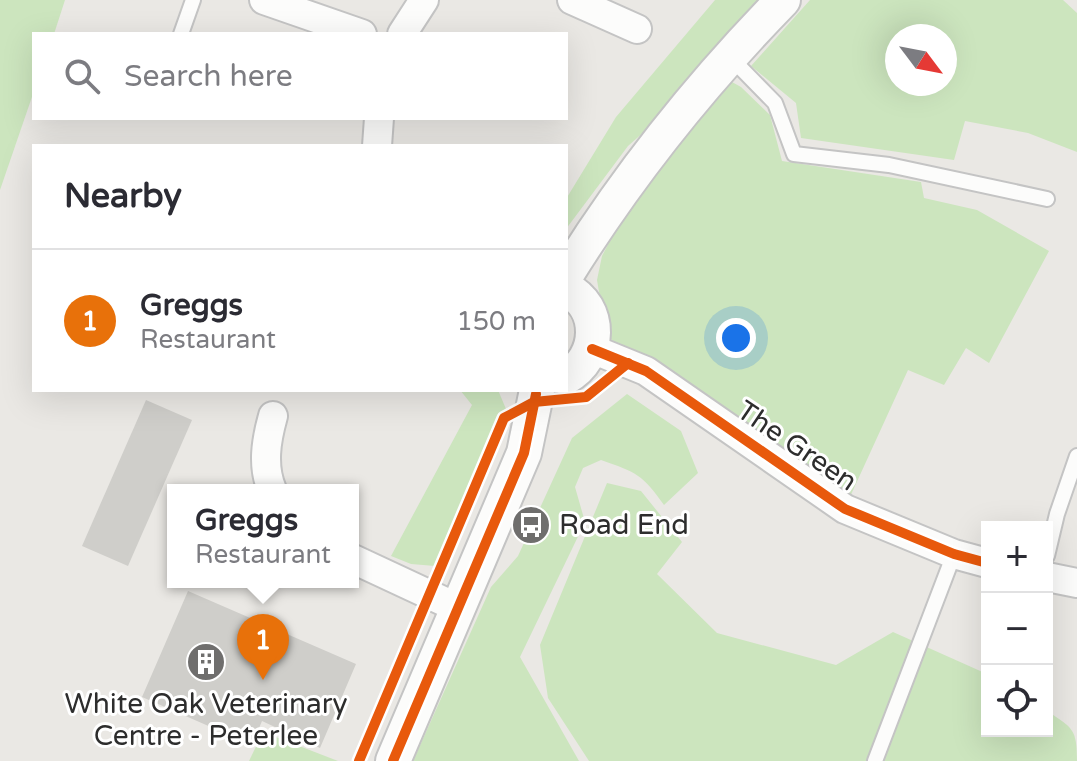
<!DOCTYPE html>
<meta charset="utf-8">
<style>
:root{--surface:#fff;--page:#f2f2f3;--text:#2b2b33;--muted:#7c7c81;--line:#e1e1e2;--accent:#6f6e6d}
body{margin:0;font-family:"Varela Round",sans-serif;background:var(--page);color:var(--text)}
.controls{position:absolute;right:24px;bottom:24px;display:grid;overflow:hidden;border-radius:0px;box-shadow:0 8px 32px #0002}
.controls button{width:72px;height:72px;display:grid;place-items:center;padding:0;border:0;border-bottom:2px solid var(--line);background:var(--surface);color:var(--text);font:40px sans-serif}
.compass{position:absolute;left:885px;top:24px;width:72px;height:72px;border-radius:50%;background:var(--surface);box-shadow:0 8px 32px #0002;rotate:122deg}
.you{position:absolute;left:736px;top:338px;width:28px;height:28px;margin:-20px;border:6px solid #fff;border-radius:50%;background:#1a73e8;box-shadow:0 0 0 12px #1a73e833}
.badge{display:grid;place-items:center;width:52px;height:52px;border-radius:50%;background:var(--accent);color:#fff;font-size:26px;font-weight:700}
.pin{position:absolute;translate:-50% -66px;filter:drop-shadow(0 2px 4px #0008)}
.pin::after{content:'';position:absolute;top:42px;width:28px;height:24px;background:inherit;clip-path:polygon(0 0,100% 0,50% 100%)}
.popup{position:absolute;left:167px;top:484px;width:192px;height:104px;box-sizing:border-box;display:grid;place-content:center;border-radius:0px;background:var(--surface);filter:drop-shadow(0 2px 6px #0005);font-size:26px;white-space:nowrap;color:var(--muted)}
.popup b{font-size:30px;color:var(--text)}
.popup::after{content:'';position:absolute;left:50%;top:100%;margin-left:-16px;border:16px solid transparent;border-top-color:var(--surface)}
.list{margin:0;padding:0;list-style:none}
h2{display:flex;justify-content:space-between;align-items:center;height:104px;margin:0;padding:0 32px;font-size:34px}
h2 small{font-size:26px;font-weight:400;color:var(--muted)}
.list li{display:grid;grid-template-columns:52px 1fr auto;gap:24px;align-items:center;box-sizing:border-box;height:144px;padding:0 32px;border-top:2px solid var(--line)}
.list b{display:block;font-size:30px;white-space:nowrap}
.list p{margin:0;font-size:26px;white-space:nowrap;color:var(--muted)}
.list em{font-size:26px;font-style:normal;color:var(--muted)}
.icon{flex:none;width:44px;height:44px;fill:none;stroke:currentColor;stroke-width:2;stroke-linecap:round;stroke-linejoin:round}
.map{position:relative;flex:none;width:1077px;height:761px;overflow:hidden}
.search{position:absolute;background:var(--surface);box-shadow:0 8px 32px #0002;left:32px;top:32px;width:536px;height:88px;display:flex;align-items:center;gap:20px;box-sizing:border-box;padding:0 28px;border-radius:0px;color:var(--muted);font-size:30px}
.panel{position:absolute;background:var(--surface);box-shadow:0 8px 32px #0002;left:32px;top:144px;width:536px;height:248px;border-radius:0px}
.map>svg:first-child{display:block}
</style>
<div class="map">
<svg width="1077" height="761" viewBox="0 0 1077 761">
<rect width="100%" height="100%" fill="#eae8e4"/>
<g fill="#cce5be" fill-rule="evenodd">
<polygon points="0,0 65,0 54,34 34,34 34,91 0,190"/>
<polygon points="715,0 770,0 670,109 628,146 566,229 566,199 616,117"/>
<path d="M810 0H1063L1077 13V152L1028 133 965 121 954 160 801 138 796 103 751 66ZM945 36V84H897V36Z"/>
<polygon points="732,82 741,87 770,115 782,161 921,182 924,198 977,210 1049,251 989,363 966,348 944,385 908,370 849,499 620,348 608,336 603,315 597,280 602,256 615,231 667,159"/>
<polygon points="460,390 498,390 506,409 435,566 411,564 391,556 472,405"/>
<path d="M627 394 681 431 698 473 664 505C643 475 636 472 601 460L583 468 575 487 585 522 520 657 579 761H413L491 587 518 556 572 438Z"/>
<path d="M607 483 641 491 682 542 657 574 717 633 836 665 893 632 987 674V731H1047V711C1073 728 1077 729 1077 761H589L548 698 540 645Z"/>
<polygon points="263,732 338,761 249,761"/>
</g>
<g fill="#cfceca">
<polygon points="146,400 192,420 128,566 82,546"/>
<polygon points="188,591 356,664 320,748 262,721 252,745 142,697"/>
</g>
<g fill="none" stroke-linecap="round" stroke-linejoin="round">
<g stroke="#c4c4c4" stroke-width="18">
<g id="service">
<polyline points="181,34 193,0"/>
<polyline points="730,57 775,103 794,154 889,165 1047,199"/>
<polyline points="1047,556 1057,514 1077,456"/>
<polyline points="875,761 954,554"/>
</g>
</g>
<g stroke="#c4c4c4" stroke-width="32">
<g id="minor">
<polyline points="264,0 362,34"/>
<polyline points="572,0 637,29"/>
<polyline points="402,34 424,0"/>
<polyline points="377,146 379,118"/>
<polyline points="592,349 646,371 845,509 954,554 987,563"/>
<path d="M272 490C262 466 266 441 273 416"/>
<polyline points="353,559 458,608"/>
<polyline points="1047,577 1077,583"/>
</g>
</g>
<g stroke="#c4c4c4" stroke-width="38">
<g id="tertiary">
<path d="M566 275C628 175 701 84 783 0"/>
<path d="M566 289C603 307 601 358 566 377"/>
<polyline points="393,761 524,453 537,390"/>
</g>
</g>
<use href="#service" stroke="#fcfcfb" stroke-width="14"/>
<use href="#minor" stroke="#fcfcfb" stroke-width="28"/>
<use href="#tertiary" stroke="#fcfcfb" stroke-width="34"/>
<g stroke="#fff" stroke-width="15">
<g id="cycleway">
<polyline points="592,349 646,371 845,509 954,554 987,563"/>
<polyline points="359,761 504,418 534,402 586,397 628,363"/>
<polyline points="393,761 524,453 536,394"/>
</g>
</g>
<use href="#cycleway" stroke="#e8590c" stroke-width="10"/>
</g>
<defs>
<g id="bus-disc" transform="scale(2)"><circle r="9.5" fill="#6f6e6d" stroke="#fff"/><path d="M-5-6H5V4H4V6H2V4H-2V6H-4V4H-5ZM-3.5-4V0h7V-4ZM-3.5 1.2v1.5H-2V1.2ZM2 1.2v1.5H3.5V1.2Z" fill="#fff"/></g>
<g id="building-disc" transform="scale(2)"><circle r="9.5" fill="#6f6e6d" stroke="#fff"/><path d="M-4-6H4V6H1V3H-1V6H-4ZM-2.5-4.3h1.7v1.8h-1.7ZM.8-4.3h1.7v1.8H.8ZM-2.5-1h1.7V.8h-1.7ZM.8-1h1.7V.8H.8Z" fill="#fff"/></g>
</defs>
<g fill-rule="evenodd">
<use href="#bus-disc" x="531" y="525"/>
<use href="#building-disc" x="206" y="662"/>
</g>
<g text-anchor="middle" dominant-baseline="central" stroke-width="6" stroke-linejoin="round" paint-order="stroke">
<g font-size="28" fill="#2d2d2d" stroke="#fff">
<text transform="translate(797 446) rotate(34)">The Green</text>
</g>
<g font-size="28" fill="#2d2d2d" stroke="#fff" text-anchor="start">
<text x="559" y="525">Road End</text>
<text x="206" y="704" text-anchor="middle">White Oak Veterinary<tspan x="206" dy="32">Centre - Peterlee</tspan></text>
</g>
</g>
</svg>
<div class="controls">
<button>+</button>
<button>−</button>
<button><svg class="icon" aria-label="locate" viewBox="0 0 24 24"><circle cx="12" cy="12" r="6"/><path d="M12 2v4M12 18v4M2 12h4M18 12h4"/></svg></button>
</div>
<svg class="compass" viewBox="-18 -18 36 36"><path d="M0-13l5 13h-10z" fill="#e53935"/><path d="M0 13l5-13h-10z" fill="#7c7c81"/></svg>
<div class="you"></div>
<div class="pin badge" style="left:263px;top:680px;background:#e8710a">1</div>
<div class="popup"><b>Greggs</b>Restaurant</div>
<div class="search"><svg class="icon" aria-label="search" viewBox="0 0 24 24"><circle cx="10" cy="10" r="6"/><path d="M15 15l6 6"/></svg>Search here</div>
<section class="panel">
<h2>Nearby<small></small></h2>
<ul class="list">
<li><span class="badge" style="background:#e8710a">1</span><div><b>Greggs</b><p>Restaurant</p></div><em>150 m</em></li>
</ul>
</section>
</div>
